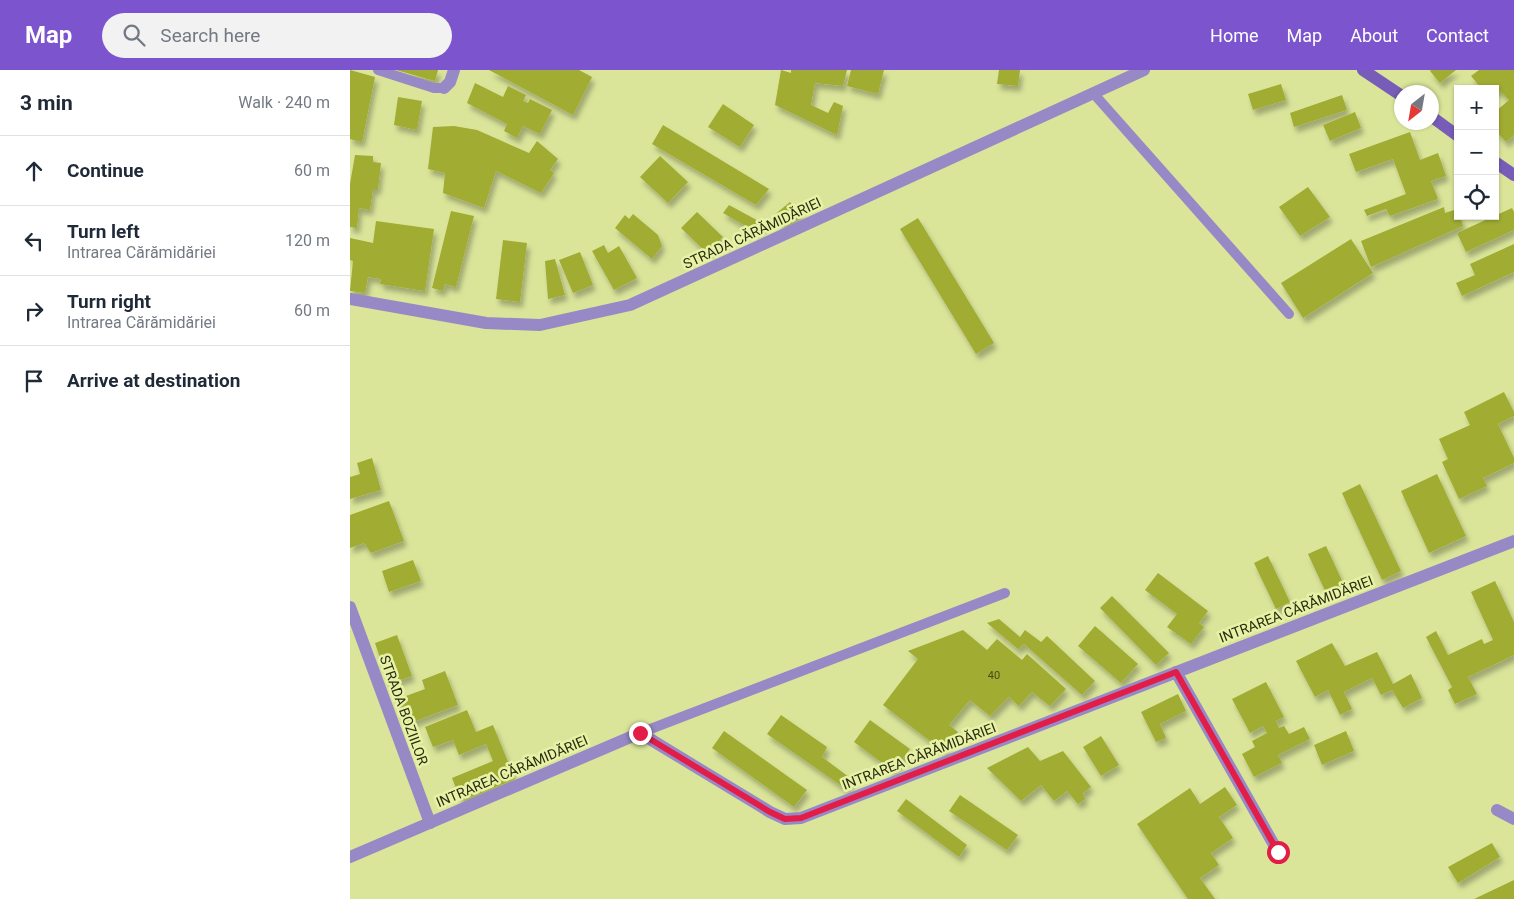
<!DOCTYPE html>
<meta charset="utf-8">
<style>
:root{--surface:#fff;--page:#f2f2f3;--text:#1f2937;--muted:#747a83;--line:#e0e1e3;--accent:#7c55ce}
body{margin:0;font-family:Roboto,sans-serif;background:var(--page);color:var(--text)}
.controls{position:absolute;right:15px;top:15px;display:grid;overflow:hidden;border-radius:0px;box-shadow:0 1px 4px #0004}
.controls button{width:45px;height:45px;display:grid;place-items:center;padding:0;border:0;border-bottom:1px solid var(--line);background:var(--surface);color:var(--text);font:25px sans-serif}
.compass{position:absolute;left:1044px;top:15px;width:45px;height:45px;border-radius:50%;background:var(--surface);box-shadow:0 1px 4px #0004;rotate:211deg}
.stop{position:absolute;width:15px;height:15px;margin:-11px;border:4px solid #e11d48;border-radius:50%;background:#fff}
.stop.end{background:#e11d48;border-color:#fff;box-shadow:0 1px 5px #0008}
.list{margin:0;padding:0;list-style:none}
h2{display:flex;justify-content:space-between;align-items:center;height:65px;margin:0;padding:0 20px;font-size:21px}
h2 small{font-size:16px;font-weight:400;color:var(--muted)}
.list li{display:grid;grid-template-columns:32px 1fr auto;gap:15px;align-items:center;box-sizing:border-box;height:70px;padding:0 20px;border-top:1px solid var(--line)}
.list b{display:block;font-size:19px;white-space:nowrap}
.list p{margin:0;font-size:16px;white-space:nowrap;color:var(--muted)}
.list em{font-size:16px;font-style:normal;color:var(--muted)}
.icon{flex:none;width:28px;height:28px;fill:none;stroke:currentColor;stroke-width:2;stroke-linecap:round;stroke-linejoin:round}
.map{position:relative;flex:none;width:1164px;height:829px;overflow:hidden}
header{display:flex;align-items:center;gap:30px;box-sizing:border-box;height:70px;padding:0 25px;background:var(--accent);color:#fff}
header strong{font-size:24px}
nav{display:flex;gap:28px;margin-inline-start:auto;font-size:18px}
.search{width:350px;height:45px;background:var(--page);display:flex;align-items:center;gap:12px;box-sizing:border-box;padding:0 18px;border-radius:28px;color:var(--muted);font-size:19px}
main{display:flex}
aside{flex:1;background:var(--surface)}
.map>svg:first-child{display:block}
</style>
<header>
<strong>Map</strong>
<div class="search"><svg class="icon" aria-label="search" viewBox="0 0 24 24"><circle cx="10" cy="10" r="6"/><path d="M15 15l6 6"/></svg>Search here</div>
<nav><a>Home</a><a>Map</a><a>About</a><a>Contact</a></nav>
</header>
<main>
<aside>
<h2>3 min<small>Walk · 240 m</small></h2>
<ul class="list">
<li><svg class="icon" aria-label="ahead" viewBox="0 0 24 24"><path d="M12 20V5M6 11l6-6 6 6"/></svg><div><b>Continue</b></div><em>60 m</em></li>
<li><svg class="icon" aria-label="left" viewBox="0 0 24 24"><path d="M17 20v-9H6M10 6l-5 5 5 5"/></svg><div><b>Turn left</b><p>Intrarea Cărămidăriei</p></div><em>120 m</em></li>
<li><svg class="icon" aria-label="right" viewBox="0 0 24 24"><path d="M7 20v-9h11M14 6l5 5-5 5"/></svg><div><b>Turn right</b><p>Intrarea Cărămidăriei</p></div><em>60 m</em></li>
<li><svg class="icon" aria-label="arrive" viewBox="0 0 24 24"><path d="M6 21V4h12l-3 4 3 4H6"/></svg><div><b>Arrive at destination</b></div></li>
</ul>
</aside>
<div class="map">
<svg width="1164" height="829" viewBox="0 0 1164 829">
<defs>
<filter id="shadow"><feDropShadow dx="3" dy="5.5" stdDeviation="2.5" flood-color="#0004"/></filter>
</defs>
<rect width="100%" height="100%" fill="#dae59a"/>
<g fill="#a0ac32" filter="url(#shadow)">
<polygon points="0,0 25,7 12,72 0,69"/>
<polygon points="46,0 88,0 85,11"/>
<polygon points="139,0 229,0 242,7 223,45"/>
<polygon points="431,0 441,3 441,0 497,0 493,16 465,13 461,35 478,43 484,32 493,36 487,65 425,35"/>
<polygon points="501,0 534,0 528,24 497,16"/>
<polygon points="649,0 670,0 668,16 647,14"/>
<polygon points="1081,0 1106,0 1090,13 1080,1"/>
<polygon points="1129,0 1164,0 1164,65 1156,72 1145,60 1145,42 1159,30 1149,20 1145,23 1145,19 1132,19 1121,6"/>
<polygon points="125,13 153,27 158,16 176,25 173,31 178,33 180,29 202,40 190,64 173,56 167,68 154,61 157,54 117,33"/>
<polygon points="931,14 936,30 903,40 898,24"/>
<polygon points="992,25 997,40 944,57 940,43"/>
<polygon points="48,27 72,31 67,60 44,55"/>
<polygon points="373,34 404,55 390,77 358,57"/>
<polygon points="1005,42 1011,58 980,71 973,55"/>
<polygon points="313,55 419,119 406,135 302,74"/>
<polygon points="104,56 127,60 179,83 187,71 208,89 200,100 204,103 191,123 146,101 134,138 93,123 95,103 78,99 83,57"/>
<polygon points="1060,62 1070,90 1088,83 1096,106 1081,111 1088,129 1040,146 1036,139 1017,146 1014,140 1056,124 1043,89 1006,102 999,84"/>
<polygon points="5,85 23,86 23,92 31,93 28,119 23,119 20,140 9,138 7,158 0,157 0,114"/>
<polygon points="310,86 338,112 318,133 290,107"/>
<polygon points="958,117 980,147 950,166 929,137"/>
<polygon points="440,132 451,143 435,156 423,146"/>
<polygon points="379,135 414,154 406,162 373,143"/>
<polygon points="1094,137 1095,143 1107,139 1108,146 1110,146 1113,156 1021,197 1011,171"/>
<polygon points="1162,138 1164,142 1164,160 1116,182 1107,163"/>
<polygon points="101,141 124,146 106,217 95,214 93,221 82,218"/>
<polygon points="347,142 373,167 357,183 331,158"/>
<polygon points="283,144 308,165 312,176 302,189 265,158 275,145 279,149"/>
<polygon points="568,148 644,273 626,284 550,159"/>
<polygon points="26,151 84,159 75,221 30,214 31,209 18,207 15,223 0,221 3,191 0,190 0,168 23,173"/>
<polygon points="1001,169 1023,203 953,248 931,213"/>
<polygon points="153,170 177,173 170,232 146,229"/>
<polygon points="1164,174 1164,202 1112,226 1106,213 1125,205 1120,194"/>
<polygon points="254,175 258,183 269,176 287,208 264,220 242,181"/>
<polygon points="230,182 243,215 223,223 209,190"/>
<polygon points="205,189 215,225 198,229 195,191"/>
<polygon points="1154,322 1164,342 1164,346 1148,354 1164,388 1164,393 1133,408 1137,416 1109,429 1092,392 1098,389 1089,369 1120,355 1114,342"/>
<polygon points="22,388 31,420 0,429 0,407 10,404 7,393"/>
<polygon points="1087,404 1116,466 1079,483 1051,421"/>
<polygon points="1010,414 1051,501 1032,510 992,423"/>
<polygon points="39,431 54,471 21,483 14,473 0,478 0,445"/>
<polygon points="976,476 995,517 977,525 958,484"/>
<polygon points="918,486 940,532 926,539 904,493"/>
<polygon points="63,490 71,511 39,522 32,501"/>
<polygon points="808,503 858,541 849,553 854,557 841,574 817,557 827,544 795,520"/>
<polygon points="1145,511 1164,552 1164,585 1118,607 1127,624 1105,634 1098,620 1102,617 1076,567 1086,561 1098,585 1132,569 1134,574 1143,570 1121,522"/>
<polygon points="762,526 819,583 806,595 750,538"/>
<polygon points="649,549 670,567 675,560 691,572 697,566 745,611 732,625 674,574 668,579 637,553"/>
<polygon points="745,556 788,594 771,613 728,576"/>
<polygon points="613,560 637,580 647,569 672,590 677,584 716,619 700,636 682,622 669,636 659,627 640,646 620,630 599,655 608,662 593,681 533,635 568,589 558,581"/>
<polygon points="47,565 62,606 39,614 25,573"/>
<polygon points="982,573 995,596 1027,582 1043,614 1061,604 1072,628 1053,638 1042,620 1031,625 1022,608 994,622 1002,639 990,645 978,620 965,627 946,591"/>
<polygon points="95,601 108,635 55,655 45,630 75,619 72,610"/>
<polygon points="916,612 934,647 926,651 929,658 934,656 939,664 954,657 960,669 928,685 932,693 904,707 892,684 905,677 902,671 917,663 913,656 900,663 882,629"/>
<polygon points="828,624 836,641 810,654 816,668 806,672 791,642"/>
<polygon points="117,640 126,662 143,655 165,709 111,731 102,708 143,691 136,674 109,685 103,670 83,677 75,657"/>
<polygon points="431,645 477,677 472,687 503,710 496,719 417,664"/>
<polygon points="520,650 560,679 543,701 504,672"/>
<polygon points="374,661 457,720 444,737 362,678"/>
<polygon points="996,661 1004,681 972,695 964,675"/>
<polygon points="751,666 769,695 751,706 733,677"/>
<polygon points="678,677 690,691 713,681 741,717 733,723 735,729 728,734 717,721 704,731 691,715 671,731 637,698"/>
<polygon points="875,717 887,735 869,747 883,768 861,783 869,795 850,808 865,829 838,829 787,754 840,718 850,734"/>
<polygon points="610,725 668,765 657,780 599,741"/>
<polygon points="556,729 617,775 609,787 547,741"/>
<polygon points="1142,773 1150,787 1108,813 1098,797"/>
<polygon points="1164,810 1164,829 1124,829"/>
</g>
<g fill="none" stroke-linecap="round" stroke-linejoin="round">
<g stroke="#9789c6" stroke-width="10">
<polyline points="28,0 84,18 94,18"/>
<polyline points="744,24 939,244"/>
<polyline points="290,663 655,523"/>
</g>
<g stroke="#9789c6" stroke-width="12">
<polyline points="94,18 100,12 104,0"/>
<polyline points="0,229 136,253 190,255 280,235 794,0"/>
<polyline points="0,537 80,753"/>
<polyline points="826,602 928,782"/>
<polyline points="1147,740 1164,749"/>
<polyline points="0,787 290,663 420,742 435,749 451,748 1164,471"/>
</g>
<g stroke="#775db7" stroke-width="12">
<polyline points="1013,0 1052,26"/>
<polyline points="1082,47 1108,66"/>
<polyline points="1145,92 1164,105"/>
</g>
</g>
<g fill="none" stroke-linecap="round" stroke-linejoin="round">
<polyline stroke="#e11d48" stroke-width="6" points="290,663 420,742 435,749 451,748 826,602 928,782"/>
</g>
<g text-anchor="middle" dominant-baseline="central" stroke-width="5" stroke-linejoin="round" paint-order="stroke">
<g font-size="11" fill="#474c17">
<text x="644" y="605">40</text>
</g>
<g font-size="14" fill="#292c0e" stroke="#e7f2a6">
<text transform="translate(402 163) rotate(-25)">STRADA CĂRĂMIDĂRIEI</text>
<text transform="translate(946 539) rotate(-21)">INTRAREA CĂRĂMIDĂRIEI</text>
<text transform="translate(54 640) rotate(70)">STRADA BOZIILOR</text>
<text transform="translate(569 686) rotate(-21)">INTRAREA CĂRĂMIDĂRIEI</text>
<text transform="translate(162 701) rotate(-23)">INTRAREA CĂRĂMIDĂRIEI</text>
</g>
</g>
</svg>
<div class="controls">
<button>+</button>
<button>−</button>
<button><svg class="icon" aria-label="locate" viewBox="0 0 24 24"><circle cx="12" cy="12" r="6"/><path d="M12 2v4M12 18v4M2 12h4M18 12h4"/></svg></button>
</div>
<svg class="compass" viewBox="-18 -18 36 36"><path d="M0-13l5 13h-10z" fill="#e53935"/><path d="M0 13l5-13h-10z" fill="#747a83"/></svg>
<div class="stop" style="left:928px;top:782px"></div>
<div class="stop end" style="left:290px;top:663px"></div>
</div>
</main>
